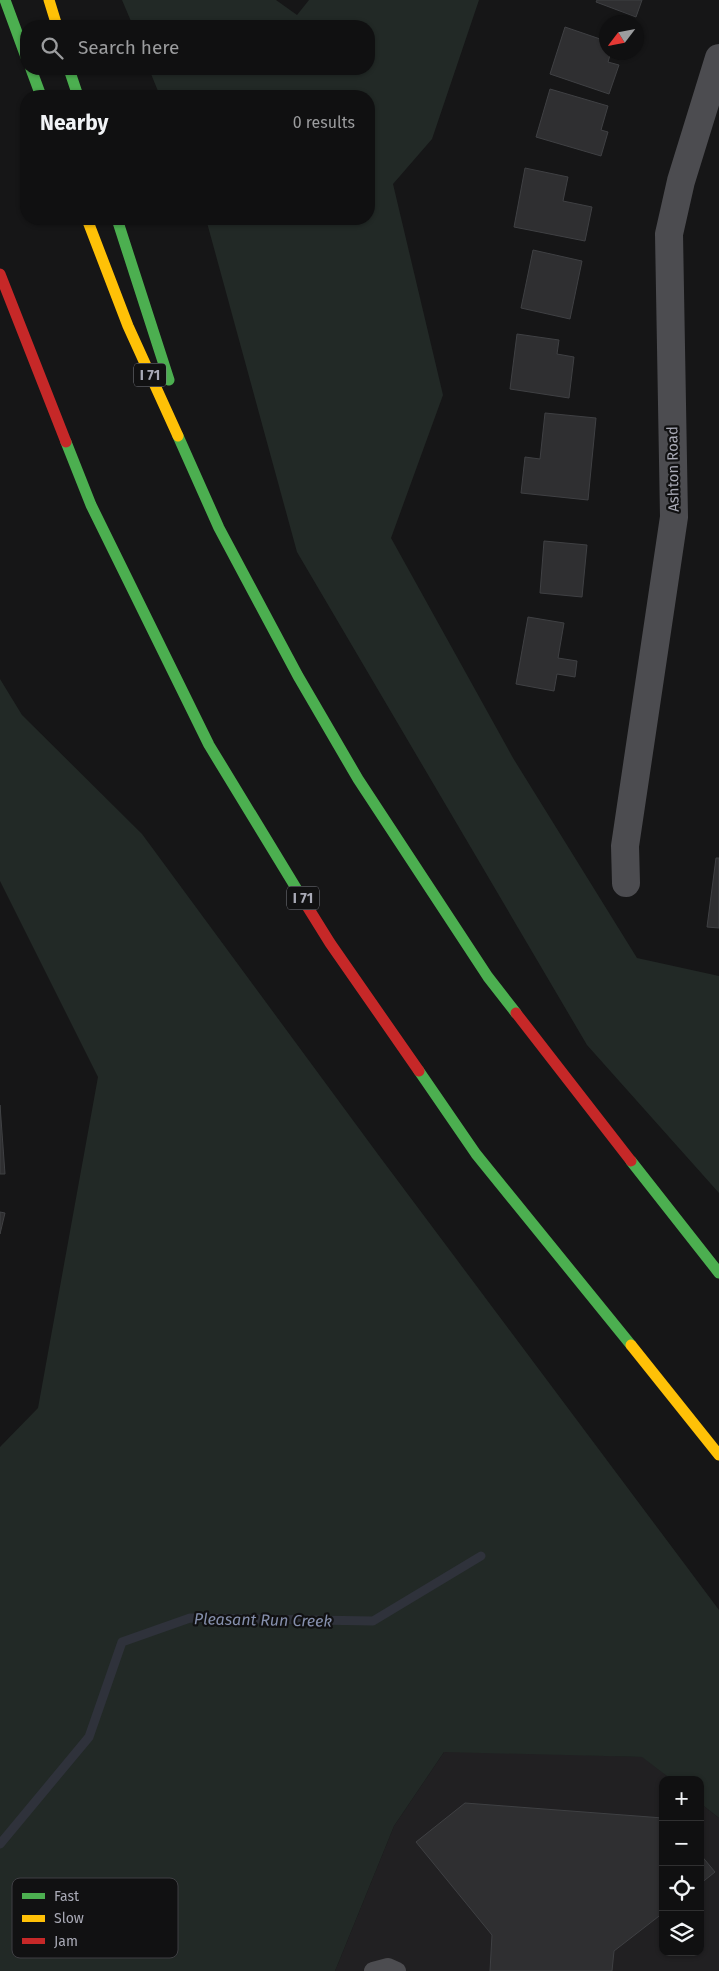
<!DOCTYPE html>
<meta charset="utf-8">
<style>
:root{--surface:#101011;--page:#1e1e1f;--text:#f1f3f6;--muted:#9c9d9f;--line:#303031}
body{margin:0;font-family:"Fira Sans",sans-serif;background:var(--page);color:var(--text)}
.controls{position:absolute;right:15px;bottom:15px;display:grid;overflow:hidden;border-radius:10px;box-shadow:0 1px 4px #0004}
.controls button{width:45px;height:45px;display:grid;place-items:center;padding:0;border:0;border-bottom:1px solid var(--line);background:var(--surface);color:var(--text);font:25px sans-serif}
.compass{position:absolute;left:599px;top:15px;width:45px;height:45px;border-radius:50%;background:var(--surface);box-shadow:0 1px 4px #0004;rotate:238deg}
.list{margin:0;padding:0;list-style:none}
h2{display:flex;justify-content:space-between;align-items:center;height:65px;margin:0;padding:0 20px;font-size:21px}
h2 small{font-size:16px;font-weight:400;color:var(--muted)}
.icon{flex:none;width:28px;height:28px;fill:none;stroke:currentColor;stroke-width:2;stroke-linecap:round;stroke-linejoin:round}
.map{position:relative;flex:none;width:719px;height:1971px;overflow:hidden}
.search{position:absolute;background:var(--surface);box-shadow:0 1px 4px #0004;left:20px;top:20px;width:355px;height:55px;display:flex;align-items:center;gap:12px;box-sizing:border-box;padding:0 18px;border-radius:20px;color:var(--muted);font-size:19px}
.panel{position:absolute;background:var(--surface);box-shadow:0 1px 4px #0004;left:20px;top:90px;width:355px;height:135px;border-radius:20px}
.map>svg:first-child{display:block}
</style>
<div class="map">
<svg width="719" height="1971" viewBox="0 0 719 1971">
<rect width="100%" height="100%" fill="#161617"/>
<polygon fill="#212022" points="476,1751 643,1757 672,1780 663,1780 663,1952 700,1952 700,1803 719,1818 719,1971 335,1971 394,1826 444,1752"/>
<g fill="#222926">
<polygon points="122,0 276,0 297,15 309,0 479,0 432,139 393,184 443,395 391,538 513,758 637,958 719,976 719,1193 587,1045 297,552 206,219 369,219 369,96 160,96 149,69 369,69 369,26 133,26"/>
<polygon points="0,679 22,715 142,834 377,1153 719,1610 719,1818 700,1803 700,1780 672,1780 642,1757 444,1752 394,1826 335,1971 0,1971 0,1447 38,1408 98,1077 0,881"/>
</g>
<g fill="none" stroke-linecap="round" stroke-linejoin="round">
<polyline stroke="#2f323b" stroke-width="9" points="0,1844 89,1737 122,1642 190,1618 373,1621 481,1556"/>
</g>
<g fill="#2f2f31" stroke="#3f4043">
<polygon points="597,0 642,0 636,17 596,2"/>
<polygon points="565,27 606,41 606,52 611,52 608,62 619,65 609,94 550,74"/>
<polygon points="550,89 608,106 601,130 608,132 601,156 536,137"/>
<polygon points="525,168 568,177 563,201 592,207 585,241 514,227"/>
<polygon points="533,250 582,261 570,319 521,308"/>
<polygon points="517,334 559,340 557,354 574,357 569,398 510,389"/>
<polygon points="545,413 596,418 588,500 521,493 525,457 540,459"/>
<polygon points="544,541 587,545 582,597 540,593"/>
<polygon points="528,617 564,623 558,658 577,661 575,677 557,674 554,691 516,684"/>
<polygon points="716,858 719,858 719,928 707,927"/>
<polygon points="0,1105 5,1174 0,1174"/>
<polygon points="0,1212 5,1213 0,1234"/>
<polygon points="465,1803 663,1818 663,1913 614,1951 612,1971 490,1971 492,1935 416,1842"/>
<polygon points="700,1854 715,1872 700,1884"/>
</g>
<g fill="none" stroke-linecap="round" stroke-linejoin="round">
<polyline stroke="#4c4c50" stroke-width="18" points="373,1971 388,1967 397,1971"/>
<polyline stroke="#4c4c50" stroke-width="28" points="626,883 625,846 674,517 669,234 681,181 719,58"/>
<g stroke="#4caf50" stroke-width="11">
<polyline points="5,0 26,57"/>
<polyline points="31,69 41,96"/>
<polyline points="69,69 78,96"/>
<polyline points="117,219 169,380"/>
<polyline points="178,436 219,528 298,676 358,779 488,977 516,1013"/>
<polyline points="66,442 91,505 209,745 307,906"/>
<polyline points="419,1071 476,1154 631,1345"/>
<polyline points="631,1161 719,1273"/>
</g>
<g stroke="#ffc107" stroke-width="11">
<polyline points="49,0 57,26"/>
<polyline points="87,219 128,326 178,436"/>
<polyline points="631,1345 719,1455"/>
</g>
<g stroke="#c62828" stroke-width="11">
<polyline points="0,274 66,442"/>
<polyline points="307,906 330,943 419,1071"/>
<polyline points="516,1013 631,1161"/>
</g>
</g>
<g text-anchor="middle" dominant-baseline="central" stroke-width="4.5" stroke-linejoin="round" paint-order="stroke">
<g fill="#111112" stroke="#7b7c85" stroke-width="1">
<rect x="134" y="363.5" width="32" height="23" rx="4"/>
<rect x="287" y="886.5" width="32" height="23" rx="4"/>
</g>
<g font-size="14" font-weight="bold" fill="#a9aab6">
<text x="150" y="375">I 71</text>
<text x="303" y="898">I 71</text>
</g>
<g font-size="15" fill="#a9aab6" stroke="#111112">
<text transform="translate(673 469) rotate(-91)">Ashton Road</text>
</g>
<g font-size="16" font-style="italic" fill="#858fac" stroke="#111112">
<text transform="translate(263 1620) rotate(1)">Pleasant Run Creek</text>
</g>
</g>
<rect x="12" y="1878" width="166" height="80" rx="8" fill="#111112" stroke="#3f3f43" stroke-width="1"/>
<rect x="22" y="1893" width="23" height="6" fill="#4caf50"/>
<rect x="22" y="1915" width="23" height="7" fill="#ffc107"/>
<rect x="22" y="1938" width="23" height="6" fill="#c62828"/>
<g font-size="14" fill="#a9aab6">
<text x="54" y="1901">Fast</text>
<text x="54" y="1923">Slow</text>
<text x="54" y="1946">Jam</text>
</g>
</svg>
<div class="controls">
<button>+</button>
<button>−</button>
<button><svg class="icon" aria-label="locate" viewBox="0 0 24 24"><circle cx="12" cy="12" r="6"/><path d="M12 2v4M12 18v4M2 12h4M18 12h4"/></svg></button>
<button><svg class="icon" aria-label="layers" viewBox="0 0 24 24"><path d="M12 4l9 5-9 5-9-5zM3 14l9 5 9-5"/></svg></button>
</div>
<svg class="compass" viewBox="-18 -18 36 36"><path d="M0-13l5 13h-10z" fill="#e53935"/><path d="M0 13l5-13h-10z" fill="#9c9d9f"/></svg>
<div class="search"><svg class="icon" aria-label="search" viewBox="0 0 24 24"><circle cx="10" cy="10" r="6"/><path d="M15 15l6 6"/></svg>Search here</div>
<section class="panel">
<h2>Nearby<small>0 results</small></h2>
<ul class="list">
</ul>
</section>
</div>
